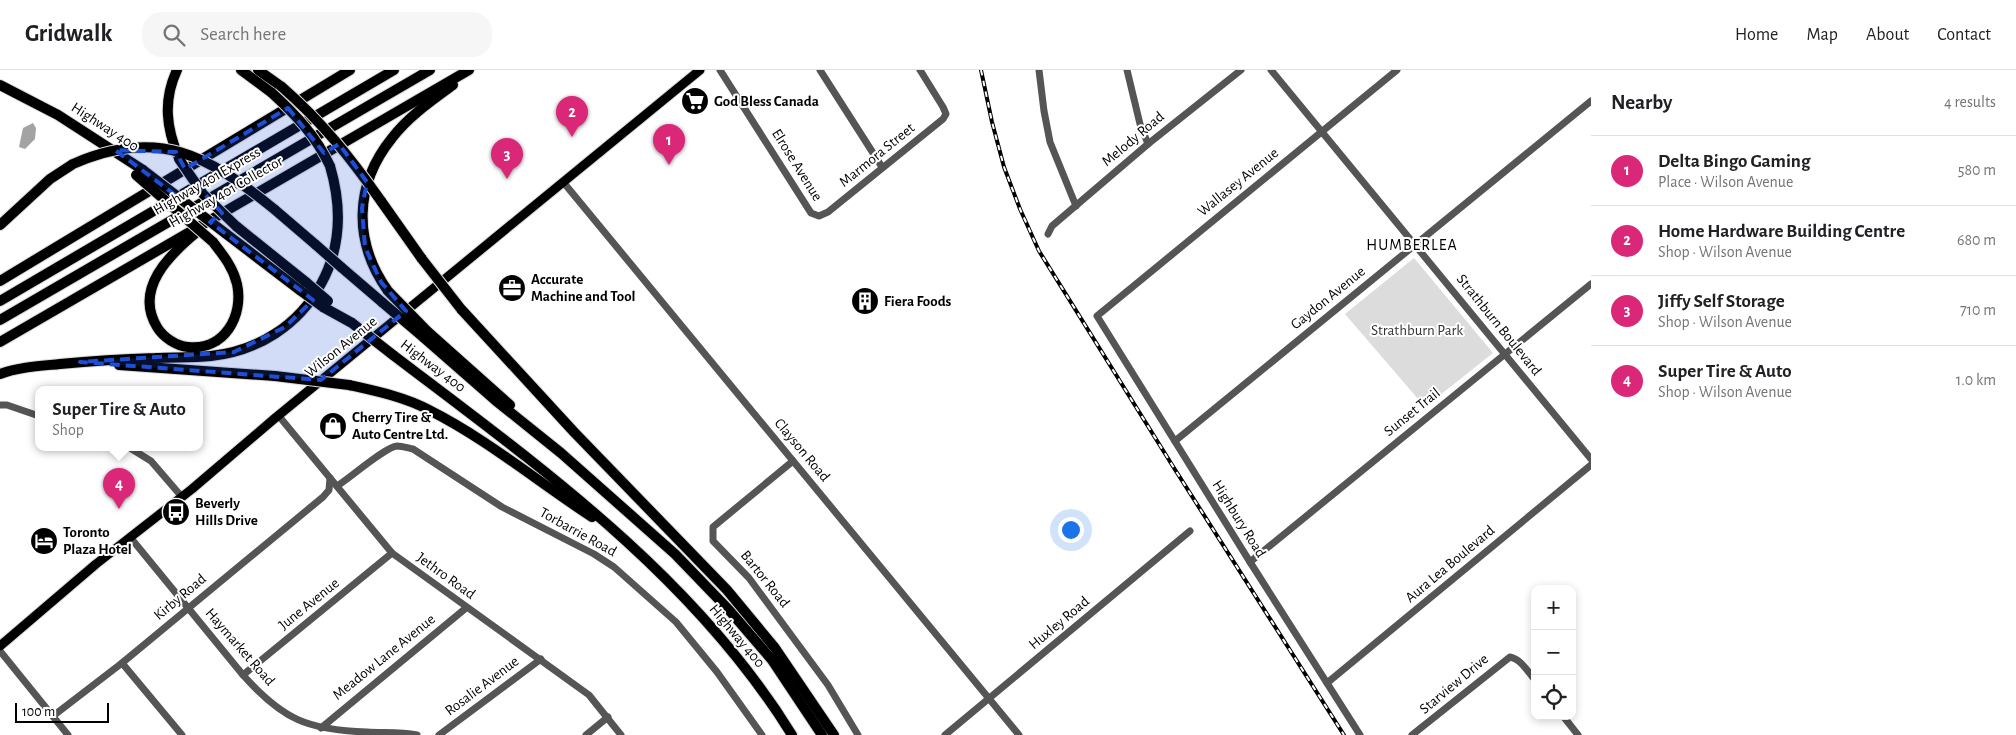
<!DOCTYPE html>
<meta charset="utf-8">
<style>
:root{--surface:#fff;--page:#f6f6f6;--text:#202124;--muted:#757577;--line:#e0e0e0;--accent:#db2777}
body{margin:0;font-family:"Alegreya Sans",sans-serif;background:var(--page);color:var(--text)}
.controls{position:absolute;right:15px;bottom:15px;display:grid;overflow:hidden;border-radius:10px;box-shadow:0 2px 8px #0003}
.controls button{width:45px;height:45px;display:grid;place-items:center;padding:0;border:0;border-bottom:1px solid var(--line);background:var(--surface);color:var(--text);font:25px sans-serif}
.scale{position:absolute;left:15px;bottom:12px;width:94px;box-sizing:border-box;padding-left:5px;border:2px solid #000;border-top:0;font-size:14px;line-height:18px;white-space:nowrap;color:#000;-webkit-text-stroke:4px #fff;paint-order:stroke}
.you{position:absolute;left:1070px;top:459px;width:18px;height:18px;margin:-12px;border:4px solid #fff;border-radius:50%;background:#1a73e8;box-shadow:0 0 0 8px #1a73e833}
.badge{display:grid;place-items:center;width:32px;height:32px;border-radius:50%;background:var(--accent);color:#fff;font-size:16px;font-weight:700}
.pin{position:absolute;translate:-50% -41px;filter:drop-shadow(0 1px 2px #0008)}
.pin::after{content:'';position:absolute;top:26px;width:18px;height:15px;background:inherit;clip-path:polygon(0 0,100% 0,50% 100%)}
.popup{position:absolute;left:35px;top:316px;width:168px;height:65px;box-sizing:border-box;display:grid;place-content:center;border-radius:10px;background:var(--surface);filter:drop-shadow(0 1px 4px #0005);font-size:16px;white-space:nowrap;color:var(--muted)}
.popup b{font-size:19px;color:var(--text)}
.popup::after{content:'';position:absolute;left:50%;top:100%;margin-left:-10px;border:10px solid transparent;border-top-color:var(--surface)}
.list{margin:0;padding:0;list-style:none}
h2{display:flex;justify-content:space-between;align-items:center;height:65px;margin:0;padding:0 20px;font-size:21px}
h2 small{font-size:16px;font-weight:400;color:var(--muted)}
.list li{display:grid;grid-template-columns:32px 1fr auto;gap:15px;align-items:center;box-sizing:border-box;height:70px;padding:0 20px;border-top:1px solid var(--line)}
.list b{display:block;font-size:19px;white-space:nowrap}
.list p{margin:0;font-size:16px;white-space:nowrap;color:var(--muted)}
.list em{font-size:16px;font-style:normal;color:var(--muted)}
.icon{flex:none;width:28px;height:28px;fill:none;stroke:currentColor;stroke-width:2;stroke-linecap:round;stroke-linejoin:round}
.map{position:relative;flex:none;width:1591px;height:665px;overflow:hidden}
header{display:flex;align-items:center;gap:30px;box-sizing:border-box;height:70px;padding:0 25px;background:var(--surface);border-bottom:1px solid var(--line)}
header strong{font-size:24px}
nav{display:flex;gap:28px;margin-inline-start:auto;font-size:18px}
.search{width:350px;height:45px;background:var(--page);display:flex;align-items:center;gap:12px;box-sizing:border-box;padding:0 18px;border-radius:20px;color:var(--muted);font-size:19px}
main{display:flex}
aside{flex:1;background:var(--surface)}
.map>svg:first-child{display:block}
</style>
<header>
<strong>Gridwalk</strong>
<div class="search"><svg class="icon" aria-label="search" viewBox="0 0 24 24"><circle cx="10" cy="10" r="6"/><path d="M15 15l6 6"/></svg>Search here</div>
<nav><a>Home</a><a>Map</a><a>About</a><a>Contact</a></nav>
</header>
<main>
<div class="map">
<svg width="1591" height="665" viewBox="0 0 1591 665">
<rect width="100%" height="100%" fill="#fff"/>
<polygon fill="#dcdcdc" points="1414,188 1493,283 1425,337 1345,244"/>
<polygon fill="#a3a3a3" points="33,53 36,58 35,69 25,79 19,77 23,58"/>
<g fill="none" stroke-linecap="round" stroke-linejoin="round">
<g stroke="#dbdbdb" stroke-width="11">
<polyline id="major" points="0,576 96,494 192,419 274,349 700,0"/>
</g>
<g stroke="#dbdbdb" stroke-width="12">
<g id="highway">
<path d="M177 0C163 30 166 58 179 88"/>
<polyline points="241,0 272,23"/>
<polyline points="258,0 282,17"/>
<polyline points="0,15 58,45 143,100"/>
<polyline points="381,131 422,189"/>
<polyline points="274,139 316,175"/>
<polyline points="0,155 50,109 73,94"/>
<polyline points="236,156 307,213"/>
<path d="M197 162C169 185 134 219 157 257 163 267 176 276 188 277 224 281 244 246 237 214 233 197 223 185 213 172"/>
<polyline points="225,163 301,221"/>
<polyline points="341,197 383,233"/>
<polyline points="0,211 350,0"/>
<path d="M388 221C353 172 354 115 392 68 408 47 431 31 453 15"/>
<polyline points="0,231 394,0"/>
<polyline points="323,237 352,253"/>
<polyline points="461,239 574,362 727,520 775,578 834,665"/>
<polyline points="0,250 430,0"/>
<polyline points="427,261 510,335"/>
<polyline points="423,267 495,330 561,383 675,484 729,540 772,590 822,665"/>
<polyline points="0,272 469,0"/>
<path d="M393 285C539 396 694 506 792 665"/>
<polyline points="119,295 275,306"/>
<path d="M0 304C18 297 40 296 60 294 91 291 123 289 155 288 173 287 193 288 211 286 258 281 299 255 321 214 342 176 342 137 330 96"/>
<path d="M349 315C376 321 405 327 429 340 487 369 538 412 592 447"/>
</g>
</g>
<g stroke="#555" stroke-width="7">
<polyline points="720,0 811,143 819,146 828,142 943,49 946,44 943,37 920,0"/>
<polyline points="820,0 882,97"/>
<polyline points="1039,0 1044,41 1050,72 1076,136"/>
<polyline points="1127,0 1140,54 1148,74"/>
<polyline points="1271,0 1591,389"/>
<polyline points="564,113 1019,665"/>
<polyline points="1048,164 1052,156 1148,74 1241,0"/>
<polyline points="0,335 7,335 39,346"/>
<polyline points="278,345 392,483 589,625 621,665"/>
<polyline points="1175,371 1591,31"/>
<polyline points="130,378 151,391 182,427"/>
<polyline points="793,391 713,457 713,471 749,508 828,615 858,665"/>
<path d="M337 416C350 408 385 377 397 376 402 376 408 378 413 379L502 437 594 484 614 497 676 552 717 602 762 665"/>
<path d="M130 467 243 605C283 650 308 660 367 662 384 663 401 662 417 665"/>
<polyline points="1250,492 1591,214"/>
<polyline points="0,581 68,665"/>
<polyline points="122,593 182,665"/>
<polyline points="243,605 392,483"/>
<polyline points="1327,613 1591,395"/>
<polyline points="53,646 122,593 323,427 329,420 330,408"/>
<polyline points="1563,646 1578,665"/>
<polyline points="321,658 466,538"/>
<polyline points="439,665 541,589"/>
<polyline points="586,665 608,647"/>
<polyline points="945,665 1190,461"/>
<polyline points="1360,665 1250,492 1097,246 1397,0"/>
<path d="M1412 665 1510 587C1521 589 1528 602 1535 610"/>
</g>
<use href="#major" stroke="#000" stroke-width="9"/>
<use href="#highway" stroke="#000" stroke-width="10"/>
<g stroke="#000" stroke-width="4">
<polyline id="rail" points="981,0 992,52 1004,97 1020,139 1039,181 1174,398 1344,665"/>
</g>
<use href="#rail" stroke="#fff" stroke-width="2" stroke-dasharray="5.5" stroke-linecap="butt"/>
<g stroke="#dbdbdb" stroke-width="12" stroke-linecap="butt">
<g id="highway-bridge">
<path d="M282 17C323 53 350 87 381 131"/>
<path d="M272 23C296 45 316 66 330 96"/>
<polyline points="179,89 203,124 236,156"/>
<path d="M73 94C158 57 208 85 274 139"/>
<polyline points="143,100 225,163"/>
<polyline points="136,105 213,172"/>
<polyline points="316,175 341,197"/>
<polyline points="422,189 461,239"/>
<polyline points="307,213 328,231"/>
<polyline points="301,221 323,237"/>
<polyline points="388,221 427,261"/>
<polyline points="383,233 423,267"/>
<polyline points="352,253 393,285"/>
<polyline points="275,306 349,315"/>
</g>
</g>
<use href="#highway-bridge" stroke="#000" stroke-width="10"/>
</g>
<path fill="#1d4ed8" fill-opacity="0.2" stroke="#1d4ed8" stroke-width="4" stroke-dasharray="10 6" stroke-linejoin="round" d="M288 38 324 83 339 74 367 112 362 138 365 177 381 212 406 241 321 310 80 292 234 282 285 257 313 230 210 152 222 143 197 116 178 127 115 80 176 82 185 99Z"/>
<defs>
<g id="supermarket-disc" transform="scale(1.4375)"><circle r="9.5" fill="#000" stroke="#fff"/><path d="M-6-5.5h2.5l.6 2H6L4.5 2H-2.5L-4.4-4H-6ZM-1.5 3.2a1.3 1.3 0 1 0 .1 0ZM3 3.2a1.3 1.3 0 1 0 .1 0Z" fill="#fff"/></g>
<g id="office-disc" transform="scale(1.4375)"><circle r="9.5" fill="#000" stroke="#fff"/><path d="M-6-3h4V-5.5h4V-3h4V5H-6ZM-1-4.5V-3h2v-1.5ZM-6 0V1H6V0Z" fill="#fff"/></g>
<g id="building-disc" transform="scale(1.4375)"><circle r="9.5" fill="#000" stroke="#fff"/><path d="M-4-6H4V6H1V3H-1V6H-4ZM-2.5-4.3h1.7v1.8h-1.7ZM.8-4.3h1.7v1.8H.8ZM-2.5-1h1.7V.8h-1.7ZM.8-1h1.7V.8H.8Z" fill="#fff"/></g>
<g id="shop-disc" transform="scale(1.4375)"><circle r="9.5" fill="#000" stroke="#fff"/><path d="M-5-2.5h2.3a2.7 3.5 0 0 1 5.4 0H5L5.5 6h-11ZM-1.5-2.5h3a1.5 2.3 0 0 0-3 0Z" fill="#fff"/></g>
<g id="bus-disc" transform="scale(1.4375)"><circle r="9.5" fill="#000" stroke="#fff"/><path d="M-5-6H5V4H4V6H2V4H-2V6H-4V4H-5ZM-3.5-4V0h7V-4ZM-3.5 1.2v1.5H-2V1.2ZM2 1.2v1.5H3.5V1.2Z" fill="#fff"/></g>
<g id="hotel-disc" transform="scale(1.4375)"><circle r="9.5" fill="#000" stroke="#fff"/><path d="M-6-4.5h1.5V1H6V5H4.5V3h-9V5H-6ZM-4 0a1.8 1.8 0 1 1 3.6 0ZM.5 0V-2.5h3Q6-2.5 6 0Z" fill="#fff"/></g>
</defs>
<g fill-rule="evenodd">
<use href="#supermarket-disc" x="695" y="31"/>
<use href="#office-disc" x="512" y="218"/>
<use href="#building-disc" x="865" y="231"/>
<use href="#shop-disc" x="333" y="356"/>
<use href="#bus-disc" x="176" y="442"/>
<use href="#hotel-disc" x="44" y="471"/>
</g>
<g text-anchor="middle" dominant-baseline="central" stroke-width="4" stroke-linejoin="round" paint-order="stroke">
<g font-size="15" font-weight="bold" fill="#000" stroke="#fff" text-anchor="start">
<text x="714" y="31">God Bless Canada</text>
<text x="531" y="209">Accurate<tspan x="531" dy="17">Machine and Tool</tspan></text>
<text x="884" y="231">Fiera Foods</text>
<text x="352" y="347">Cherry Tire &amp;<tspan x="352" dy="17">Auto Centre Ltd.</tspan></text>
<text x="195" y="433">Beverly<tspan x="195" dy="17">Hills Drive</tspan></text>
<text x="63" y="462">Toronto<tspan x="63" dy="17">Plaza Hotel</tspan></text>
</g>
<g font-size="15" fill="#000" stroke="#fff">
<text transform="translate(105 57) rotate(33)">Highway 400</text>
<text transform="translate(1133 69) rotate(-40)">Melody Road</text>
<text transform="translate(877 85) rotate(-39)">Marmora Street</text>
<text transform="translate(797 95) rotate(58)">Elrose Avenue</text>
<text transform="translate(207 111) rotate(-30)">Highway 401 Express</text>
<text transform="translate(1238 112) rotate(-39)">Wallasey Avenue</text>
<text transform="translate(226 122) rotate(-30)">Highway 401 Collector</text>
<text transform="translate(1328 228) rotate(-39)">Gaydon Avenue</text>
<text transform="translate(1499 255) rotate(51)">Strathburn Boulevard</text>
<text transform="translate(341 277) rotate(-39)">Wilson Avenue</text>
<text transform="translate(433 296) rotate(37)">Highway 400</text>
<text transform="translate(1412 342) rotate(-39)">Sunset Trail</text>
<text transform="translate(802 380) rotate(50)">Clayson Road</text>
<text transform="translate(1239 449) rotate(58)">Highbury Road</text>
<text transform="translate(578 462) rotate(29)">Torbarrie Road</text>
<text transform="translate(1450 494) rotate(-40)">Aura Lea Boulevard</text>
<text transform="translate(446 506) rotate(36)">Jethro Road</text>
<text transform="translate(765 509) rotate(51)">Bartor Road</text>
<text transform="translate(180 527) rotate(-40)">Kirby Road</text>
<text transform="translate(309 534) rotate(-39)">June Avenue</text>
<text transform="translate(1059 553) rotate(-40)">Huxley Road</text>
<text transform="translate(737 566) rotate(50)">Highway 400</text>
<text transform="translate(240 577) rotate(49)">Haymarket Road</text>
<text transform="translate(384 587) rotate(-39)">Meadow Lane Avenue</text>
<text transform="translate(1454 614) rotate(-40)">Starview Drive</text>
<text transform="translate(482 616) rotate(-37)">Rosalie Avenue</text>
</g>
<g font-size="15" fill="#333" stroke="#fff">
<text x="1417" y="260">Strathburn Park</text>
</g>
<g font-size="16" letter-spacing="1" fill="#000" stroke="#fff">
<text x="1412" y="175">HUMBERLEA</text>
</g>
</g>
</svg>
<div class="controls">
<button>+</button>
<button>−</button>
<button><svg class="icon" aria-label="locate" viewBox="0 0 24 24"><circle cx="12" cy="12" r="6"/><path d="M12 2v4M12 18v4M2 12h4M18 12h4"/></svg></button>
</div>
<div class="scale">100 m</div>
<div class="you"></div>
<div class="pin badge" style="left:669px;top:95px">1</div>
<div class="pin badge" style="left:572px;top:67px">2</div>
<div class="pin badge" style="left:507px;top:109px">3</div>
<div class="pin badge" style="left:119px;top:439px">4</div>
<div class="popup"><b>Super Tire &amp; Auto</b>Shop</div>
</div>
<aside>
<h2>Nearby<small>4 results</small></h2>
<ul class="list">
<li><span class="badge">1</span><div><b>Delta Bingo Gaming</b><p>Place · Wilson Avenue</p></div><em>580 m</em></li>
<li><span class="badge">2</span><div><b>Home Hardware Building Centre</b><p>Shop · Wilson Avenue</p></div><em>680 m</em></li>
<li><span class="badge">3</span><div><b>Jiffy Self Storage</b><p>Shop · Wilson Avenue</p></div><em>710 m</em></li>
<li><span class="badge">4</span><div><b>Super Tire &amp; Auto</b><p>Shop · Wilson Avenue</p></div><em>1.0 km</em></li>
</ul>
</aside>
</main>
